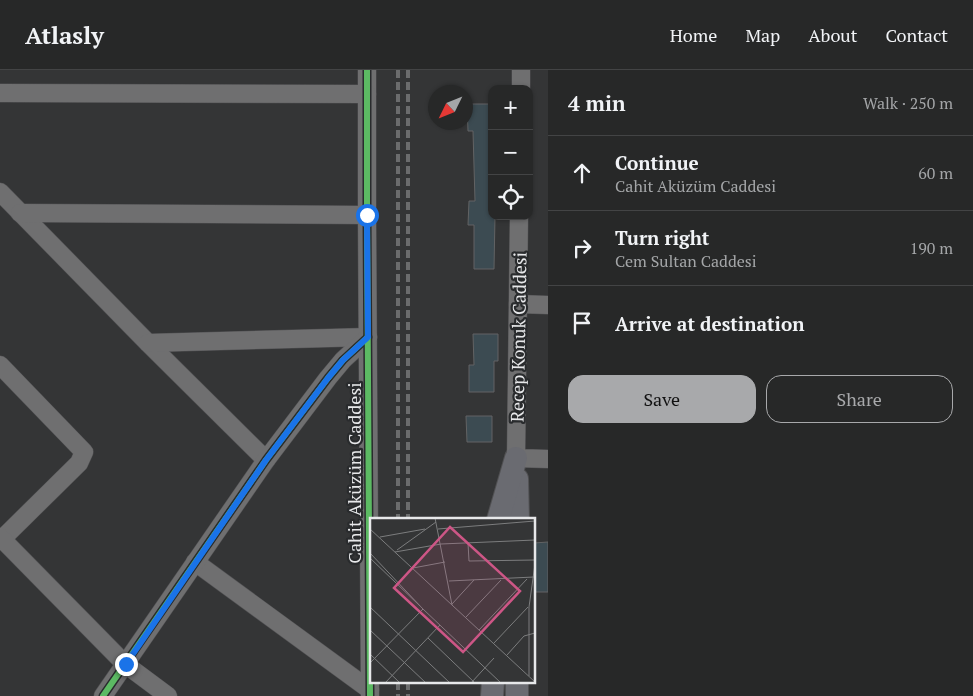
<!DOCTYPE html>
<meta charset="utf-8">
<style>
:root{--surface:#272828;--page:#2f3030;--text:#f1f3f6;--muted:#a4a6a8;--line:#434445;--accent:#a8a9ab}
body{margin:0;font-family:"PT Serif",serif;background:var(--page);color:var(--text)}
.controls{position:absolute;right:15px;top:15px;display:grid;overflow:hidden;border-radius:10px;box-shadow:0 1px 4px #0004}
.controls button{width:45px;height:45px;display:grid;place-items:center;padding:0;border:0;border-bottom:1px solid var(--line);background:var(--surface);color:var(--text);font:25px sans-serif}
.compass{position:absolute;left:428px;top:15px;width:45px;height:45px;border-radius:50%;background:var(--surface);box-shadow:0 1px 4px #0004;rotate:227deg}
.stop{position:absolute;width:15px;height:15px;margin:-11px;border:4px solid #1a73e8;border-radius:50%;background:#fff}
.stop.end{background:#1a73e8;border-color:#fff;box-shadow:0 1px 5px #0008}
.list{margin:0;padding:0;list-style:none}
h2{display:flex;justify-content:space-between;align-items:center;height:65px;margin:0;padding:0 20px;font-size:21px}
h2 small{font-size:16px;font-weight:400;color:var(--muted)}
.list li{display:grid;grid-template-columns:32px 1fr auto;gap:15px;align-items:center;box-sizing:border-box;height:75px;padding:0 20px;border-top:1px solid var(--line)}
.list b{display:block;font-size:19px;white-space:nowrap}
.list p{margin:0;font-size:16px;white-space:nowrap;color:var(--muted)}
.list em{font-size:16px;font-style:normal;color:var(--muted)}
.actions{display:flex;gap:10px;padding:15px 20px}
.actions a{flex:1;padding:11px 0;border:1px solid var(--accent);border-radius:15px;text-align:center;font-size:18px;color:var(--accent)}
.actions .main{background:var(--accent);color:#111}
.icon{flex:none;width:28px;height:28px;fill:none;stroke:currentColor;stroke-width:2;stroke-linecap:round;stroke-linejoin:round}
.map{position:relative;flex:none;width:548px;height:626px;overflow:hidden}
header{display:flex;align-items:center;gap:30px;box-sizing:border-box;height:70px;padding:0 25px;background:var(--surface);border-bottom:1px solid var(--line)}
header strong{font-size:24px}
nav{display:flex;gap:28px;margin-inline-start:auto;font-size:18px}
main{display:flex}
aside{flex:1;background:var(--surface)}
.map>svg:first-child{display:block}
</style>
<header>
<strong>Atlasly</strong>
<nav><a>Home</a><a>Map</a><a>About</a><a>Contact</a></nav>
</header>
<main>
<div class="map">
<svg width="548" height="626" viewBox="0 0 548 626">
<rect width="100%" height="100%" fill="#343536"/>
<g fill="#3c4b52" stroke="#626364">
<polygon points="467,34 492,34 492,146 495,146 494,199 474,199 474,155 468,155 469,131 475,131 473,61 468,61"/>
<polygon points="473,264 498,264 498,291 494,291 494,322 469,322 469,295 474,295"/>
<polygon points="466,346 492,346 492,372 467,372"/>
<polygon points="548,472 548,522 534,522 534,473"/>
</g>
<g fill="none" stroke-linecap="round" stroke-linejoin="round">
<g stroke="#515153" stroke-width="19">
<g id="minor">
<polyline points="367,0 367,145 370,626"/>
<polyline points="521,19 521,0"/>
<polyline points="0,23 367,24"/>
<polyline points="0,122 148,273 266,390"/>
<polyline points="20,143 367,145"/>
<polyline points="519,146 516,388 548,389"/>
<polyline points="518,234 548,235"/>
<polyline points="148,273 368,267"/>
<polyline points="0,295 84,382 79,393 2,469"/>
<polyline points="0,467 125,594 168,626"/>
<polyline points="195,492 370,620"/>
<polyline points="103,626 266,390 328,308 343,290 368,267"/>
</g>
</g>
<g stroke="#515153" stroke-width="24">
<g id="major">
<polyline points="517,409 518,450"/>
<polyline points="498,450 516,388"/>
<polyline points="492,626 493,612"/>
<polyline points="517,626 517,612"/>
</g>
</g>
<use href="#minor" stroke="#6f6f70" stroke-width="18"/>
<use href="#major" stroke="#6a6b71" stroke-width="22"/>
<g stroke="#6b6c6d" stroke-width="4" stroke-dasharray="8 4" stroke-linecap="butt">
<polyline points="398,0 398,450"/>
<polyline points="408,0 408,450"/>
<polyline points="398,612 398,626"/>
<polyline points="408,612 408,626"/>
</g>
<g stroke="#292b2d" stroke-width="9">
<g id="cycleway">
<polyline points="367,0 367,145 370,626"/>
<polyline points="103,626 266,390 328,308 343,290 368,267"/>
</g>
</g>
<use href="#cycleway" stroke="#5cba63" stroke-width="6"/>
</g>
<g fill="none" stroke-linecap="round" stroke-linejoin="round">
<polyline stroke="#1a73e8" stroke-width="6" points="126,594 266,390 328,308 343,290 368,267 367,145"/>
</g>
<g text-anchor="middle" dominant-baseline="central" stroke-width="4.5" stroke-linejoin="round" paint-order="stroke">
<g font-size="18" fill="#e7e8ea" stroke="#292b2d">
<text transform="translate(518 267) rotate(-89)">Recep Konuk Caddesi</text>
<text transform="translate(354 403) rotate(-90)">Cahit Aküzüm Caddesi</text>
</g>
</g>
<g transform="translate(370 448)">
<rect width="165" height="165" fill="#343536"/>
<path fill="none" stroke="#7c7d7e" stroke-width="1" d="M65 0 82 87M0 11 165 164M68 11 165 3M10 19 55 11M98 25 99 43 165 42M27 32 66 4M25 34 71 26 165 22M0 35 53 91M0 40 50 88M43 50 75 44M79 63 164 59M82 86 104 62M0 89 80 165M96 99 131 62M0 112 56 165M109 112 157 61M58 120 105 165M124 125 158 89M0 136 30 165M137 137 154 118 165 115M0 145 53 91 131 165M159 158V89L165 46M15 165 70 107M101 165 124 140"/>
<path fill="#cd5686" fill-opacity="0.15" stroke="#cd5686" stroke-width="2.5" d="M80 9 150 73 93 134 24 70Z"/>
<rect width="165" height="165" fill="none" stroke="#e7e8ea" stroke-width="2.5"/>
</g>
</svg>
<div class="controls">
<button>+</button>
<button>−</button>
<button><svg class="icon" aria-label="locate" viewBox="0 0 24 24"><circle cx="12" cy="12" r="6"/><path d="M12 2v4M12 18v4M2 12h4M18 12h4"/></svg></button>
</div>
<svg class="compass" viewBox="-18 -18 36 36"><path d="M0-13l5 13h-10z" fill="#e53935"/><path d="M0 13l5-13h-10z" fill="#a4a6a8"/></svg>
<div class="stop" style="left:367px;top:145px"></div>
<div class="stop end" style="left:126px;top:594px"></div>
</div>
<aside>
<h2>4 min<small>Walk · 250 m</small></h2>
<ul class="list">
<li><svg class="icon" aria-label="ahead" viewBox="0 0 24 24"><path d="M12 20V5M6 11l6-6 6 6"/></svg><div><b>Continue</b><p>Cahit Aküzüm Caddesi</p></div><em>60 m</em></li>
<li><svg class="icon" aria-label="right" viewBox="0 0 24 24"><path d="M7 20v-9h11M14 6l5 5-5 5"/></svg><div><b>Turn right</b><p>Cem Sultan Caddesi</p></div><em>190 m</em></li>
<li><svg class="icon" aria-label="arrive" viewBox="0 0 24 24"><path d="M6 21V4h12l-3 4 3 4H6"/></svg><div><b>Arrive at destination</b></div></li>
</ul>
<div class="actions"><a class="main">Save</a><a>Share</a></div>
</aside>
</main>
